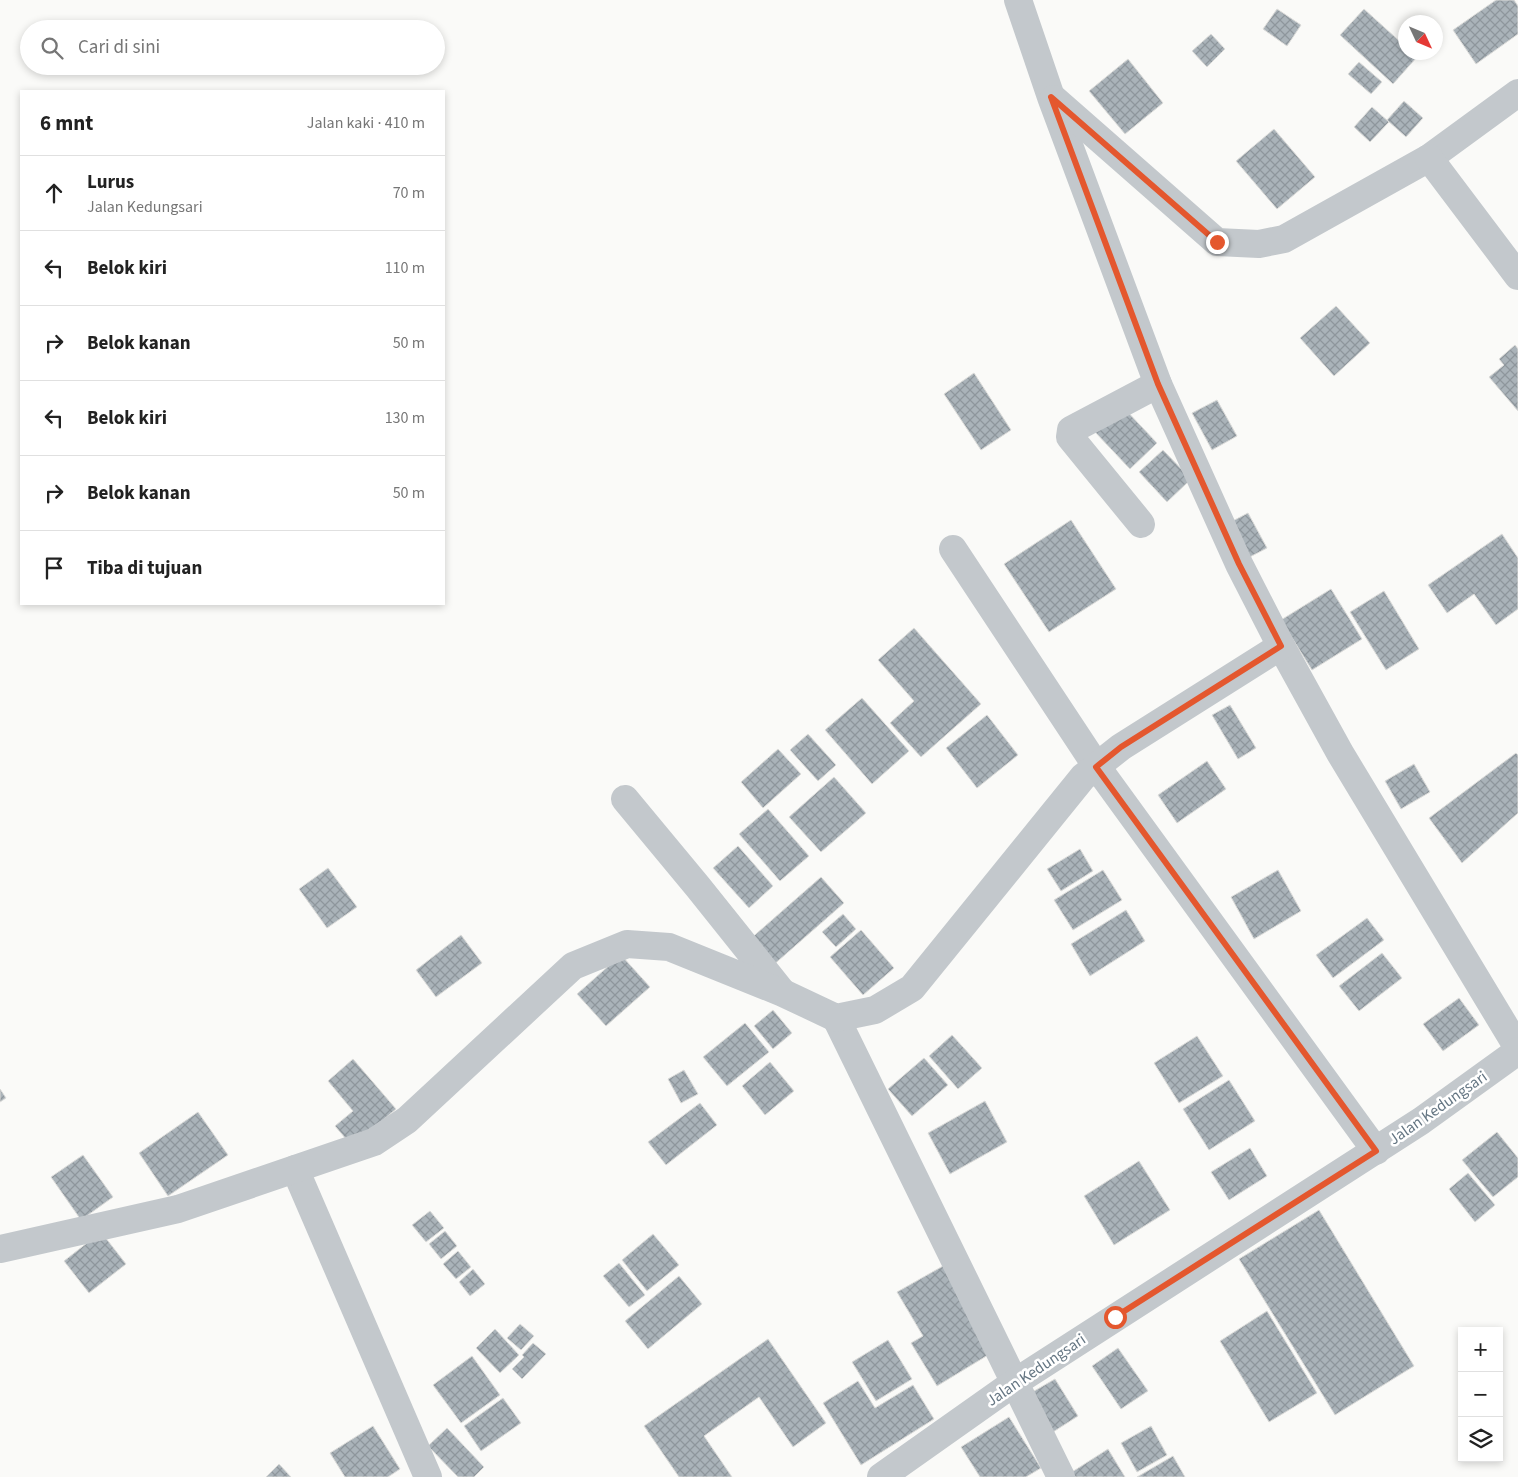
<!DOCTYPE html>
<html lang="id">
<meta charset="utf-8">
<style>
:root{--surface:#fff;--page:#f6f6f6;--text:#222;--muted:#767676;--line:#e0e0e0}
body{margin:0;font-family:"Source Sans 3",sans-serif;background:var(--page);color:var(--text)}
.controls{position:absolute;right:15px;bottom:15px;display:grid;overflow:hidden;border-radius:0px;box-shadow:0 2px 8px #0003}
.controls button{width:45px;height:45px;display:grid;place-items:center;padding:0;border:0;border-bottom:1px solid var(--line);background:var(--surface);color:var(--text);font:25px sans-serif}
.compass{position:absolute;left:1398px;top:15px;width:45px;height:45px;border-radius:50%;background:var(--surface);box-shadow:0 2px 8px #0003;rotate:134deg}
.stop{position:absolute;width:15px;height:15px;margin:-11px;border:4px solid #e4572e;border-radius:50%;background:#fff}
.stop.end{background:#e4572e;border-color:#fff;box-shadow:0 1px 5px #0008}
.list{margin:0;padding:0;list-style:none}
h2{display:flex;justify-content:space-between;align-items:center;height:65px;margin:0;padding:0 20px;font-size:21px}
h2 small{font-size:16px;font-weight:400;color:var(--muted)}
.list li{display:grid;grid-template-columns:32px 1fr auto;gap:15px;align-items:center;box-sizing:border-box;height:75px;padding:0 20px;border-top:1px solid var(--line)}
.list b{display:block;font-size:19px;white-space:nowrap}
.list p{margin:0;font-size:16px;white-space:nowrap;color:var(--muted)}
.list em{font-size:16px;font-style:normal;color:var(--muted)}
.icon{flex:none;width:28px;height:28px;fill:none;stroke:currentColor;stroke-width:2;stroke-linecap:round;stroke-linejoin:round}
.map{position:relative;flex:none;width:1518px;height:1477px;overflow:hidden}
.search{position:absolute;background:var(--surface);box-shadow:0 2px 8px #0003;left:20px;top:20px;width:425px;height:55px;display:flex;align-items:center;gap:12px;box-sizing:border-box;padding:0 18px;border-radius:28px;color:var(--muted);font-size:19px}
.panel{position:absolute;background:var(--surface);box-shadow:0 2px 8px #0003;left:20px;top:90px;width:425px;height:515px;border-radius:0px}
.map>svg:first-child{display:block}
</style>
<div class="map">
<svg width="1518" height="1477" viewBox="0 0 1518 1477">
<defs>
<pattern id="building-cross-hatch" width="8" height="8" patternUnits="userSpaceOnUse" patternTransform="scale(1.25)"><rect width="8" height="8" fill="#aab3b9"/><path d="M0 0l8 8M0 8l8-8" fill="none" stroke="#8e969c"/></pattern>
</defs>
<rect width="100%" height="100%" fill="#fafaf8"/>
<g fill="url(#building-cross-hatch)" stroke="#dcdcda">
<polygon points="1496,0 1514,0 1518,6 1518,34 1476,64 1453,30"/>
<polygon points="1277,9 1301,25 1287,46 1263,29"/>
<polygon points="1364,9 1406,47 1406,52 1411,52 1417,57 1393,84 1340,35"/>
<polygon points="1211,34 1225,49 1207,67 1192,51"/>
<polygon points="1128,59 1163,103 1125,134 1089,91"/>
<polygon points="1359,62 1382,82 1371,94 1348,74"/>
<polygon points="1404,101 1423,118 1406,137 1387,120"/>
<polygon points="1372,107 1389,122 1370,142 1354,127"/>
<polygon points="1274,129 1315,177 1277,209 1236,161"/>
<polygon points="1336,306 1370,343 1334,376 1300,338"/>
<polygon points="1515,345 1518,349 1518,411 1489,377 1504,365 1499,359"/>
<polygon points="974,373 1011,430 981,450 944,394"/>
<polygon points="1217,400 1237,436 1212,450 1192,413"/>
<polygon points="1122,406 1157,443 1130,469 1095,432"/>
<polygon points="1163,450 1191,479 1167,502 1139,472"/>
<polygon points="1248,513 1267,548 1244,560 1225,525"/>
<polygon points="1071,520 1116,589 1049,632 1004,564"/>
<polygon points="1502,534 1518,558 1518,609 1496,625 1474,594 1447,613 1428,585"/>
<polygon points="1331,589 1362,639 1312,670 1281,620"/>
<polygon points="1384,591 1419,649 1386,670 1350,612"/>
<polygon points="914,628 981,704 921,757 890,723 914,701 878,660"/>
<polygon points="862,698 909,751 872,784 825,730"/>
<polygon points="1230,705 1256,748 1238,759 1212,715"/>
<polygon points="987,715 1018,755 977,788 946,748"/>
<polygon points="808,734 836,765 818,781 790,750"/>
<polygon points="778,749 801,774 763,808 741,782"/>
<polygon points="1516,753 1518,755 1518,813 1462,863 1429,818"/>
<polygon points="1207,761 1226,789 1177,823 1158,795"/>
<polygon points="1414,764 1430,792 1401,809 1385,781"/>
<polygon points="834,777 866,813 821,852 789,817"/>
<polygon points="768,809 809,856 780,881 739,834"/>
<polygon points="738,846 773,886 749,908 713,868"/>
<polygon points="1080,849 1093,871 1061,891 1047,869"/>
<polygon points="328,868 357,907 327,928 299,889"/>
<polygon points="1103,870 1122,900 1073,930 1054,900"/>
<polygon points="1278,870 1301,911 1254,939 1231,897"/>
<polygon points="821,877 844,903 771,967 748,941"/>
<polygon points="1126,910 1145,941 1090,976 1071,944"/>
<polygon points="843,914 856,929 836,947 822,932"/>
<polygon points="1367,918 1384,940 1333,978 1316,955"/>
<polygon points="861,930 894,968 863,995 830,957"/>
<polygon points="461,935 482,963 436,997 416,970"/>
<polygon points="1382,953 1402,978 1359,1011 1339,986"/>
<polygon points="621,955 650,987 606,1026 577,994"/>
<polygon points="1459,998 1479,1025 1443,1051 1423,1024"/>
<polygon points="773,1010 792,1033 773,1049 754,1026"/>
<polygon points="745,1023 769,1052 727,1086 703,1057"/>
<polygon points="952,1035 982,1068 958,1089 929,1056"/>
<polygon points="1197,1036 1223,1076 1179,1103 1154,1063"/>
<polygon points="924,1058 948,1085 912,1116 888,1089"/>
<polygon points="353,1059 396,1109 352,1146 335,1126 353,1111 328,1081"/>
<polygon points="770,1062 794,1091 765,1115 742,1086"/>
<polygon points="684,1070 698,1094 681,1103 668,1079"/>
<polygon points="1229,1080 1255,1121 1209,1150 1183,1109"/>
<polygon points="0,1089 6,1098 0,1102"/>
<polygon points="985,1101 1007,1142 950,1174 928,1133"/>
<polygon points="700,1103 717,1125 666,1165 648,1142"/>
<polygon points="198,1112 228,1155 168,1196 139,1153"/>
<polygon points="1497,1132 1518,1158 1518,1177 1493,1197 1462,1160"/>
<polygon points="1250,1148 1267,1176 1229,1200 1211,1172"/>
<polygon points="83,1155 113,1197 81,1220 51,1177"/>
<polygon points="1139,1161 1170,1210 1114,1245 1084,1196"/>
<polygon points="1468,1173 1495,1205 1475,1222 1449,1189"/>
<polygon points="1319,1210 1414,1366 1335,1415 1239,1259"/>
<polygon points="430,1211 444,1228 426,1242 412,1225"/>
<polygon points="445,1231 457,1246 441,1259 429,1244"/>
<polygon points="101,1232 126,1264 89,1293 64,1261"/>
<polygon points="653,1234 679,1265 647,1291 622,1260"/>
<polygon points="458,1251 471,1267 456,1279 443,1264"/>
<polygon points="619,1263 645,1295 629,1307 603,1276"/>
<polygon points="943,1266 993,1352 937,1386 911,1343 923,1336 897,1292"/>
<polygon points="473,1269 485,1284 470,1296 459,1282"/>
<polygon points="679,1276 702,1304 648,1349 625,1321"/>
<polygon points="1267,1311 1317,1393 1269,1422 1220,1341"/>
<polygon points="520,1324 534,1336 521,1350 507,1338"/>
<polygon points="495,1329 519,1355 500,1373 476,1348"/>
<polygon points="768,1339 826,1423 793,1447 759,1397 704,1436 732,1477 679,1477 644,1426"/>
<polygon points="888,1340 912,1379 876,1401 852,1362"/>
<polygon points="533,1343 546,1354 522,1379 512,1369 524,1357 522,1355"/>
<polygon points="1118,1348 1148,1391 1121,1409 1092,1366"/>
<polygon points="472,1356 500,1395 461,1423 433,1385"/>
<polygon points="1055,1379 1078,1416 1053,1432 1029,1394"/>
<polygon points="858,1381 875,1408 913,1385 934,1419 861,1465 823,1403"/>
<polygon points="503,1398 521,1423 481,1451 464,1426"/>
<polygon points="1009,1417 1041,1468 1026,1477 980,1477 961,1447"/>
<polygon points="373,1426 400,1469 388,1477 345,1477 330,1453"/>
<polygon points="1151,1426 1167,1455 1137,1472 1121,1443"/>
<polygon points="447,1428 484,1467 474,1477 458,1477 428,1446"/>
<polygon points="1108,1449 1125,1477 1075,1477 1072,1472"/>
<polygon points="1173,1456 1185,1477 1137,1477"/>
<polygon points="279,1464 291,1477 266,1477"/>
</g>
<g fill="none" stroke-linecap="round" stroke-linejoin="round">
<g stroke="#c3c8cc" stroke-width="28">
<polyline points="1018,0 1051,97 1158,384 1239,564 1281,646 1340,753 1518,1048"/>
<polyline points="1054,99 1217,242 1259,244 1284,239 1429,158 1518,93"/>
<polyline points="1429,158 1518,276"/>
<polyline points="1141,524 1070,437 1071,430 1158,384"/>
<polyline points="953,549 1097,767 1376,1151"/>
<polyline points="625,799 698,887 782,992"/>
<polyline points="836,1018 1061,1477"/>
<polyline points="295,1169 428,1477"/>
<polyline points="0,1249 178,1209 374,1142 407,1120 573,966 627,944 669,947 783,993 836,1018 875,1010 912,988 1083,777 1121,747 1281,646"/>
<polyline points="881,1477 1014,1383 1421,1121 1518,1051"/>
</g>
</g>
<g fill="none" stroke-linecap="round" stroke-linejoin="round">
<polyline stroke="#e4572e" stroke-width="6" points="1115,1317 1376,1151 1096,767 1121,747 1281,646 1239,564 1158,384 1051,97 1217,242"/>
</g>
<g text-anchor="middle" dominant-baseline="central" stroke-width="5" stroke-linejoin="round" paint-order="stroke">
<g font-size="16" fill="#657683" stroke="#fff">
<text transform="translate(1438 1108) rotate(-35)">Jalan Kedungsari</text>
<text transform="translate(1036 1370) rotate(-34)">Jalan Kedungsari</text>
</g>
</g>
</svg>
<div class="controls">
<button>+</button>
<button>−</button>
<button><svg class="icon" aria-label="layers" viewBox="0 0 24 24"><path d="M12 4l9 5-9 5-9-5zM3 14l9 5 9-5"/></svg></button>
</div>
<svg class="compass" viewBox="-18 -18 36 36"><path d="M0-13l5 13h-10z" fill="#e53935"/><path d="M0 13l5-13h-10z" fill="#767676"/></svg>
<div class="stop" style="left:1115px;top:1317px"></div>
<div class="stop end" style="left:1217px;top:242px"></div>
<div class="search"><svg class="icon" aria-label="search" viewBox="0 0 24 24"><circle cx="10" cy="10" r="6"/><path d="M15 15l6 6"/></svg>Cari di sini</div>
<section class="panel">
<h2>6 mnt<small>Jalan kaki · 410 m</small></h2>
<ul class="list">
<li><svg class="icon" aria-label="ahead" viewBox="0 0 24 24"><path d="M12 20V5M6 11l6-6 6 6"/></svg><div><b>Lurus</b><p>Jalan Kedungsari</p></div><em>70 m</em></li>
<li><svg class="icon" aria-label="left" viewBox="0 0 24 24"><path d="M17 20v-9H6M10 6l-5 5 5 5"/></svg><div><b>Belok kiri</b></div><em>110 m</em></li>
<li><svg class="icon" aria-label="right" viewBox="0 0 24 24"><path d="M7 20v-9h11M14 6l5 5-5 5"/></svg><div><b>Belok kanan</b></div><em>50 m</em></li>
<li><svg class="icon" aria-label="left" viewBox="0 0 24 24"><path d="M17 20v-9H6M10 6l-5 5 5 5"/></svg><div><b>Belok kiri</b></div><em>130 m</em></li>
<li><svg class="icon" aria-label="right" viewBox="0 0 24 24"><path d="M7 20v-9h11M14 6l5 5-5 5"/></svg><div><b>Belok kanan</b></div><em>50 m</em></li>
<li><svg class="icon" aria-label="arrive" viewBox="0 0 24 24"><path d="M6 21V4h12l-3 4 3 4H6"/></svg><div><b>Tiba di tujuan</b></div></li>
</ul>
</section>
</div>
